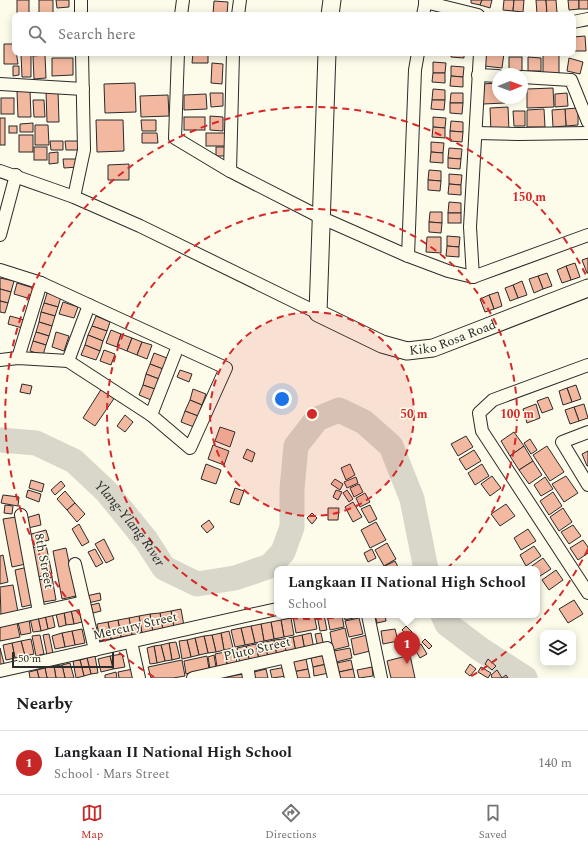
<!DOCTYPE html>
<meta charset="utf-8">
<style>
:root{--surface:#fff;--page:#f6f6f6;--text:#202124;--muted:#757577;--line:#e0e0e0;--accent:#c62828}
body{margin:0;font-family:Spectral,serif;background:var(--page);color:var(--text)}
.controls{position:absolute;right:12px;bottom:12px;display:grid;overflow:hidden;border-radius:8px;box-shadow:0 2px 10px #0003}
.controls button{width:36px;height:36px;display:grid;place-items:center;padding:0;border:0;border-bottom:1px solid var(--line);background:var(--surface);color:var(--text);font:20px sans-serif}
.compass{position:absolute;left:492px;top:68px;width:36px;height:36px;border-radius:50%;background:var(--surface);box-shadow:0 2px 10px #0003;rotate:89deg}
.scale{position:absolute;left:12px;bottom:10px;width:102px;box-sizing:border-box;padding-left:4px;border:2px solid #2b2b2b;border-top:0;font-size:11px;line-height:14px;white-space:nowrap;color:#2b2b2b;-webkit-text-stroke:3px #fdfbea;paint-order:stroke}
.you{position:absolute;left:282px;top:399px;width:14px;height:14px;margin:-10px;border:3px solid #fff;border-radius:50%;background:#1a73e8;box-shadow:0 0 0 6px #1a73e833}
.badge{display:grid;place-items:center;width:26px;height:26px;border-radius:50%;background:var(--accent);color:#fff;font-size:13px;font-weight:700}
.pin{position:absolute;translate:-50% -33px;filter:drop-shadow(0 1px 2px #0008)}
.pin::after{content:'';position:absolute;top:21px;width:14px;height:12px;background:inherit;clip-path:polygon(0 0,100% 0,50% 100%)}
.popup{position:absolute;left:274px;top:566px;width:266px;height:52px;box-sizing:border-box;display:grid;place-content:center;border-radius:8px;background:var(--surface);filter:drop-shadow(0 1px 3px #0005);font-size:13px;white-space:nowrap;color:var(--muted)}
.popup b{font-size:15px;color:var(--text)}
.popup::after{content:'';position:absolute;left:50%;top:100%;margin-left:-8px;border:8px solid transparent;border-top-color:var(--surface)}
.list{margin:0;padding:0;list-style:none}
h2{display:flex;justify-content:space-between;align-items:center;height:52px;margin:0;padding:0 16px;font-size:17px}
h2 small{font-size:13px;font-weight:400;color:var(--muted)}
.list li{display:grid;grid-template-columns:26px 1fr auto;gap:12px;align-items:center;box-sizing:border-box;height:64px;padding:0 16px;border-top:1px solid var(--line)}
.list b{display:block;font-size:15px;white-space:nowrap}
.list p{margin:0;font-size:13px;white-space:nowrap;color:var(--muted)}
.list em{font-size:13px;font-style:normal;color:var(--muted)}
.icon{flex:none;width:22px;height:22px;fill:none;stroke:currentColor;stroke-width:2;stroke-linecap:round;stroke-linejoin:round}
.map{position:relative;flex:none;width:588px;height:678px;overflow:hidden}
.search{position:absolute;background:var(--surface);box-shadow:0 2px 10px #0003;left:12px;right:12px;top:12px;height:44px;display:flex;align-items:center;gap:10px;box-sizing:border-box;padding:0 14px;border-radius:8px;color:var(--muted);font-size:15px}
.sheet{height:116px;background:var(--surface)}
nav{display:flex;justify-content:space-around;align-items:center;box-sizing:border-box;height:56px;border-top:1px solid var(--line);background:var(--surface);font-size:11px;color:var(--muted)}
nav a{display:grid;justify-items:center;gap:2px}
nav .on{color:var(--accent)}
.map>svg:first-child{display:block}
</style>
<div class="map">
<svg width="588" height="678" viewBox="0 0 588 678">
<rect width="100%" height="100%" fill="#fdfbea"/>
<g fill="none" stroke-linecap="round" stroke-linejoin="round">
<g stroke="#d8d7c9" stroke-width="25">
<path id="s1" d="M0 440 36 443 74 461 107 492 146 540 164 568 197 584 235 578 270 566 283 552 292 527V489L296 446 317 419 339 410 364 422 391 446 412 499 426 569"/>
<polyline points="443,615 447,624 480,649 525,678"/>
</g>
</g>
<g fill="#f2b8a0" stroke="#2b2b2b">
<rect x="17" y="0" width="12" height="15"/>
<rect x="39" y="0" width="14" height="15"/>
<polygon points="56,0 69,0 69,7 57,8"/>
<polygon points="471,0 482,0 480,5 471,3"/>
<polygon points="482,0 492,0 490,8 480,5"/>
<polygon points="504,0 514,0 513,11 503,10"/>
<polygon points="514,0 524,0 523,12 513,11"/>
<polygon points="536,0 546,0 547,14 537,14"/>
<polygon points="546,0 556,0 557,13 547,14"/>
<polygon points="568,0 579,0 579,9 569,10"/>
<rect x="579" y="0" width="9" height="9"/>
<polygon points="214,1 228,2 227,15 213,14"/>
<polygon points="585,36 586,51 573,51 573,37"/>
<polygon points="4,44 15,44 18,64 4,64"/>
<polygon points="193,53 208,53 208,63 192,63"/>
<polygon points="451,53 464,53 464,58 451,57"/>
<polygon points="486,53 504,53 502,68 484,66"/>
<polygon points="21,54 31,54 31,77 22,77"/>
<polygon points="45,55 46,78 34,79 33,56"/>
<polygon points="543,55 559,55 559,74 543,73"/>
<rect x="509" y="57" width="13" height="14"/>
<polygon points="528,57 541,58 541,71 528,71"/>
<polygon points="52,58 73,58 73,75 52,76"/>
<polygon points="569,58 583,62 580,74 567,71"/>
<polygon points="433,62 446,63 445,73 433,73"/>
<polygon points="212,63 223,64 222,84 211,83"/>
<polygon points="13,66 19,66 19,75 13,76"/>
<polygon points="451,66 464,67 463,77 451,76"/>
<polygon points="433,73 445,73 445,83 432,82"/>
<polygon points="451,76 463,77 463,87 450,86"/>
<polygon points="135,83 136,112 105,113 104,84"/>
<polygon points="498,83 498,98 505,98 505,103 483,104 482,84"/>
<polygon points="553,88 554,107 527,108 527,89"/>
<polygon points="433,89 445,90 445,100 432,100"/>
<polygon points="17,91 30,91 31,117 18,117"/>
<polygon points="46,91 58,91 59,122 47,122"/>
<polygon points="210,93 223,93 223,106 211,107"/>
<polygon points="451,93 463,93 463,103 450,103"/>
<polygon points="567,93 568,106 555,107 555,94"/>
<polygon points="206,94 207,109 184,110 184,95"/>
<polygon points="168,95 169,116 141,117 140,96"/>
<rect x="1" y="98" width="13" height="16"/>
<polygon points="33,100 44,100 45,117 34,117"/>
<polygon points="432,100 445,100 444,110 431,109"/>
<polygon points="450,103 463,103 462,114 450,113"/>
<polygon points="508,107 509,131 491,132 490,108"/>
<polygon points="578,108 578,125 566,126 565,109"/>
<polygon points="544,109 545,127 527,127 527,110"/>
<polygon points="565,109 566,126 553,127 552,110"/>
<polygon points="513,111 525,111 525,126 514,126"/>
<polygon points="210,116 223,117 223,131 210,130"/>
<rect x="184" y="117" width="21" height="13"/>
<polygon points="433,117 446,118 445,128 433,127"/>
<rect x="0" y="118" width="5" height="27"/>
<polygon points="96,120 123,120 124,151 97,152"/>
<polygon points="141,120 156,120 156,131 142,131"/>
<polygon points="451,121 463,122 463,132 450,131"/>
<polygon points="33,123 33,132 20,132 20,124"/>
<polygon points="35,125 48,125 49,145 35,145"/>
<rect x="9" y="126" width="8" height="7"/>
<polygon points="433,127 445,128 445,138 432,137"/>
<polygon points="450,131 463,132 462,142 450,141"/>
<polygon points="142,133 157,133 158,143 142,143"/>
<rect x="206" y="133" width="22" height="13"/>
<rect x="19" y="135" width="14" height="17"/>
<polygon points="50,141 63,141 63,150 51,150"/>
<polygon points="65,141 78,141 79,150 66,150"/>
<polygon points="431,142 444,143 443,153 431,152"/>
<rect x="34" y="147" width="13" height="13"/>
<rect x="216" y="147" width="10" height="9"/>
<polygon points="449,148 462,149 461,159 448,158"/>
<polygon points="58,152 58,163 49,164 49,153"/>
<polygon points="431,152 443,153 443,163 430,162"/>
<polygon points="448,158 461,159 460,169 448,168"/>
<polygon points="63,159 78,159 78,167 64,168"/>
<polygon points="129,164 129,180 108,180 108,165"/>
<polygon points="429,170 441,171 441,181 428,180"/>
<polygon points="449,174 462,175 461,185 449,184"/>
<polygon points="428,180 441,181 440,191 428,190"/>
<polygon points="449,184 461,185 461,195 448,194"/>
<polygon points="449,202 461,203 461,213 448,213"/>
<polygon points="430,212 442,212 442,223 429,222"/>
<rect x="448" y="213" width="13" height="10"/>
<polygon points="429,222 442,223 441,233 429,232"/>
<polygon points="447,236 460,237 459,247 447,246"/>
<polygon points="427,237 441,237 441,253 426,252"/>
<polygon points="447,246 459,247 459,257 446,256"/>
<polygon points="588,258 588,273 587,273 582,260"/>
<polygon points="575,263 580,277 571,280 566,266"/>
<polygon points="566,266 571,280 562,283 557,270"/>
<polygon points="547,273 552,286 543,289 538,276"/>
<polygon points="538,276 543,289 534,293 529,279"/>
<polygon points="0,278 14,281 11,292 0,289"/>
<polygon points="522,281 527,295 518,298 513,285"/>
<polygon points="17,283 37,289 34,300 14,294"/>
<polygon points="513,285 518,298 510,301 505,288"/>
<polygon points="0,289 11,292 8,303 0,301"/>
<polygon points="498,292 502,306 494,309 489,295"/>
<polygon points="47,293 61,297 58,307 44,303"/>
<polygon points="489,295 494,309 485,312 480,299"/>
<polygon points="0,301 8,303 5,313 0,312"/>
<polygon points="63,302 78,307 74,318 59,314"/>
<polygon points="44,303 58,307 55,316 41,312"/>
<polygon points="41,312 55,316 52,326 39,322"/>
<polygon points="10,316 28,321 26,329 8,324"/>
<polygon points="96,316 110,322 107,331 92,326"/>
<polygon points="39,322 52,326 49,336 36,332"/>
<polygon points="92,326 107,331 103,341 88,335"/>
<polygon points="111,330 121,334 117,347 106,343"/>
<polygon points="36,332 49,336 46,345 33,341"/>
<polygon points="56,332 69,336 64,351 52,347"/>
<polygon points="121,334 132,338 127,351 117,347"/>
<polygon points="88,335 103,341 100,351 85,345"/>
<polygon points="132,338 142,342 137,355 127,351"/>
<polygon points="33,341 46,345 43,355 30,351"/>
<polygon points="142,342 152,345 147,359 137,355"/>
<polygon points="85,345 100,351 96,360 81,355"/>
<polygon points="104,350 115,354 111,365 100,361"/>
<polygon points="154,353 167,358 163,369 150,364"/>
<polygon points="150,364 163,369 159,379 146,374"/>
<polygon points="180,370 192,374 189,382 177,377"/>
<polygon points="146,374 159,379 155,389 143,385"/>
<polygon points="22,384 32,386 30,394 20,392"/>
<polygon points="143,385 155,389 151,400 139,395"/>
<polygon points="576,385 581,399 572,402 567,388"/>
<polygon points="102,388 115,397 95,426 83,418"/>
<polygon points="567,388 572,402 563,405 559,391"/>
<polygon points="193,389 206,394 202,405 190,400"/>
<polygon points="548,397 553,409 542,413 537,401"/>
<polygon points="190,400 202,405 198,416 185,411"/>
<polygon points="536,404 540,418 527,423 523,409"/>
<polygon points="584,404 588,418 579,421 574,407"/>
<polygon points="574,407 579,421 570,424 565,410"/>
<polygon points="185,411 198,416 194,427 181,422"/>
<polygon points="125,415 133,422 125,432 117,426"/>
<polygon points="220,427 235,432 230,447 215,441"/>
<polygon points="514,432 524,446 510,456 501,441"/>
<polygon points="466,436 473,447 458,456 451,444"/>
<polygon points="530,439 537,450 531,454 524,443"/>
<polygon points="213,445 229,451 224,465 208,459"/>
<polygon points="524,446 533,461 519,470 510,456"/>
<polygon points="547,446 564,472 550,481 533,455"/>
<polygon points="247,449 255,453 252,462 243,458"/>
<polygon points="474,450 481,461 466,470 459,459"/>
<polygon points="588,451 588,466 587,466 582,454"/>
<polygon points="533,461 542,475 529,484 519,470"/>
<polygon points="206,464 221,470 216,484 201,479"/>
<polygon points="350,464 355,475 346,480 341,468"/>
<polygon points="482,464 489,476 475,485 468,473"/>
<polygon points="492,476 501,488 490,496 481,484"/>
<polygon points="566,476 578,493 564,502 552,484"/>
<polygon points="356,477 358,483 347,488 344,482"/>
<polygon points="545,477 553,489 541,496 534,485"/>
<polygon points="335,479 343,484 340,490 331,484"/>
<polygon points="31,480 44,484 42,492 29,488"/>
<polygon points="61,481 65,486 55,495 51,490"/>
<polygon points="359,484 363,492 354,497 350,488"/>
<polygon points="235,488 244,491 239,505 230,502"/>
<polygon points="28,490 41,494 39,502 26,497"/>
<polygon points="336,490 342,492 338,500 333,497"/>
<polygon points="347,490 353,499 349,502 343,493"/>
<polygon points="65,491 75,503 67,510 57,499"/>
<polygon points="553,492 562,506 549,515 540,501"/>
<polygon points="365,493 370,502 360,507 356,498"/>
<polygon points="3,495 19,497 18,506 1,503"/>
<polygon points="353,502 362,517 353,522 345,507"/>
<polygon points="75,503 85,514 77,522 67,510"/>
<polygon points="506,504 515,516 500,526 491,514"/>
<polygon points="5,505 13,506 12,514 4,513"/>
<polygon points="370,505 377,519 369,523 361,509"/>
<polygon points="328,508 339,508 338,520 328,520"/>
<polygon points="563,508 572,522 559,531 550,517"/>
<polygon points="312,513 317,518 312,524 307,518"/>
<polygon points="39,514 41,525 28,528 26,518"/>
<polygon points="16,517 26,564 12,567 3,519"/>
<polygon points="209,520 214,527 207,533 201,526"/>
<polygon points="376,522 386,540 370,548 361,530"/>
<polygon points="79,524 89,542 82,546 72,529"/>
<polygon points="573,525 581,536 569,544 561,532"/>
<polygon points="528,529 536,541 521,550 514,538"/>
<polygon points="46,530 49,540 30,545 28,535"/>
<polygon points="104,539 114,559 106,563 95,544"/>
<polygon points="583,540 588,547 588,553 578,560 570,548"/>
<polygon points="387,543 396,559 384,566 375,550"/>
<polygon points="46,545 52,574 37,577 31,548"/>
<polygon points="534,546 541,556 526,566 520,555"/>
<polygon points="66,548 76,596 62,599 53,551"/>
<polygon points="95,549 103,563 96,567 88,552"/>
<polygon points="372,549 376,558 368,562 364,553"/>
<polygon points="3,555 8,582 0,584 0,556"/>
<polygon points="543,558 551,569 537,578 537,569 529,568"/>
<polygon points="395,561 399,569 386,569 385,566"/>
<polygon points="28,567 35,604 22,607 15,570"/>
<polygon points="556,570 563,580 549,590 542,580"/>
<polygon points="52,577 56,600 43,602 39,580"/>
<polygon points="13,585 18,612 1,616 0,587"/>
<polygon points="100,593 101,600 88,603 86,596"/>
<polygon points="574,600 583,614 568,623 559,609"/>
<polygon points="99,603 101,611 93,613 91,605"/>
<polygon points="79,609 82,622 74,624 71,610"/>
<polygon points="181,609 184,626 174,628 171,611"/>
<polygon points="71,610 74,624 66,625 64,612"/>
<polygon points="171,611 174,628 163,630 160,613"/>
<polygon points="64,612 66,625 59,627 56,614"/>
<polygon points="52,613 55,627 48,629 45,615"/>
<polygon points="160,613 163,630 153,632 150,614"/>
<polygon points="150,614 153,632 142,633 139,616"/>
<polygon points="45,615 48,629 41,631 38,617"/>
<polygon points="314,615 317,629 296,633 293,616"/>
<polygon points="317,615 324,615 327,630 320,631"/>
<polygon points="327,615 342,615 344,627 330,630"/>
<polygon points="344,615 358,615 358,617 345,620"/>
<polygon points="375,615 385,615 386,621 377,623"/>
<polygon points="139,616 142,633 132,635 129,618"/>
<polygon points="38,617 41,631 33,632 30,618"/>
<polygon points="129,618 132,635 121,637 118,620"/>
<polygon points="291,618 294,635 284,637 281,620"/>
<polygon points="359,618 363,634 349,637 345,621"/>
<polygon points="29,620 31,633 21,635 18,622"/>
<polygon points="118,620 121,637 111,639 108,622"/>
<polygon points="281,620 284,637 274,639 271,622"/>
<polygon points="108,622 111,639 100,641 97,624"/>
<polygon points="271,622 274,639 264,641 261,624"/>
<polygon points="17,623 20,637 0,641 0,626"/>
<polygon points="261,624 264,641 255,643 251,626"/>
<polygon points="251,626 255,643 245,645 241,628"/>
<polygon points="406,626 413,633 409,637 402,630"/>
<polygon points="241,628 245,645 235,647 231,630"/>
<polygon points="345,628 349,646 333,650 330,632"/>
<polygon points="82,629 85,643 75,645 72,631"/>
<polygon points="395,629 398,641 383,644 381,631"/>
<polygon points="72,631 75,645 65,647 62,633"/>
<polygon points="229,631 233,648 224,650 221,633"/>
<polygon points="62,633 65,647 55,649 52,636"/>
<polygon points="221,633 224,650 216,652 212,635"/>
<polygon points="311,633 314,649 305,651 302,635"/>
<polygon points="321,633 324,647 318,648 315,634"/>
<polygon points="49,634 53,653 47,655 43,635"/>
<polygon points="40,635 44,654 36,656 32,636"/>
<polygon points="212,635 216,652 208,653 204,636"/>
<polygon points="302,635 305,651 296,653 293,637"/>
<polygon points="367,635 370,651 354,655 351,639"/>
<polygon points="204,636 208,653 199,655 195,638"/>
<polygon points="293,637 296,653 287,655 283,639"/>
<polygon points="195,638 199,655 191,657 187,640"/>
<polygon points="31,639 34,654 25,656 21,641"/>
<polygon points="283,639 287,655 277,657 274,640"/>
<polygon points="425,639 432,646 429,649 422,642"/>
<polygon points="187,640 191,657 182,659 179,641"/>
<polygon points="274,640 277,657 268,659 265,642"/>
<polygon points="21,641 25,656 15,658 12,643"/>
<polygon points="176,642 180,658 172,660 169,643"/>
<polygon points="265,642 268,659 259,661 256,644"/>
<polygon points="12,643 15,658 6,660 3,645"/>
<polygon points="169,643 172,660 165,661 161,645"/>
<polygon points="256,644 259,661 250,663 246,646"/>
<polygon points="421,644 427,654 420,658 414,648"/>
<polygon points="161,645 165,661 157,663 154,646"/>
<polygon points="154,646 157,663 150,664 147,648"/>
<polygon points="246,646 250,663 240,664 237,648"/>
<polygon points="0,648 5,667 0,668"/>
<polygon points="350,648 352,658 336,662 334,651"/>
<polygon points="235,650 237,663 227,664 225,652"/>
<polygon points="225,652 227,664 217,667 215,654"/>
<polygon points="122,654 125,667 113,669 110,656"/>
<polygon points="214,655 216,667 210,669 208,657"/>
<polygon points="325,655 327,664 313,667 311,658"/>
<polygon points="410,655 415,678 391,678 387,661"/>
<polygon points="95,656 98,673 91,674 87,658"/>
<polygon points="110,656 113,669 101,672 98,659"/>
<polygon points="207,656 209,669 186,674 184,661"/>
<polygon points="87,658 91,674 84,676 80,660"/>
<polygon points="306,659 308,669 293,672 291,662"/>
<polygon points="488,659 496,666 492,670 485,664"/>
<polygon points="80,660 84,676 76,678 73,661"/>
<polygon points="182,660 185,676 173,678 151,678 148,667"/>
<polygon points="351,660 353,669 339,672 337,663"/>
<polygon points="70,663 74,678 65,678 62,665"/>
<polygon points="327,664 329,673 314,676 313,667"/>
<polygon points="470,664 476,669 470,676 465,672"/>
<polygon points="62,665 65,678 56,678 54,666"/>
<polygon points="54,666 56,678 47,678 45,668"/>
<polygon points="286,667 287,676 272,678 270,670"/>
<polygon points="372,667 373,676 359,678 357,670"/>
<polygon points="481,667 491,673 488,678 478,672"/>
<polygon points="45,668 47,678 39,678 37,670"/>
<polygon points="133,669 135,678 119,678 118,672"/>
<polygon points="266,669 268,678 251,678 250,673"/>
<polygon points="308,669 310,678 294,678 293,672"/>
<polygon points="353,669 355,678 340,678 339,672"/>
<polygon points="37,670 39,678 30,678 29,672"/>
<polygon points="497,670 502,678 506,675 508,678 492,678 491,675"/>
<polygon points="116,672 117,678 105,678 105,675"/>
<polygon points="243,674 244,678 227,678 227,677"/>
</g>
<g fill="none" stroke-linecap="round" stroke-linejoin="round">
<g stroke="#2b2b2b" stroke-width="14">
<g id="street">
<polyline points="81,0 81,15"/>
<polyline points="425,2 478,15"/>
<polyline points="181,15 183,0"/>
<polyline points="238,15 240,0"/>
<polyline points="423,15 426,0"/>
<polyline points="573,22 588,19"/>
<polyline points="178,53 175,138 230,171 322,218 408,256 448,271 473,277 588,235"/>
<polyline points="478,75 498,76"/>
<polyline points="522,77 571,80 588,122"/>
<polyline points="0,84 83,89"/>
<polyline points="476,133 518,134 588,133"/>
<polyline points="0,171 74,197 140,226 318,313"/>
<polyline points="230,171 233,53"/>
<polyline points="74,197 84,150 82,53"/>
<polyline points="0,235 16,175"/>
<polyline points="408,256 415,70 418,53"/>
<polyline points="0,270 41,283 226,368 190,448 151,415 68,361 18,358 0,360"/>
<polyline points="473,277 470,227 480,53"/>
<polyline points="18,358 41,283"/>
<polyline points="68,361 89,305"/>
<polyline points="588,365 493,400 479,413 482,431 588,593"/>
<polyline points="151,415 178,346"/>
<polyline points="588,432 562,442 588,485"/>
<polyline points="21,515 39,612"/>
<polyline points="75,564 95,650"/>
<polyline points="368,615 381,678"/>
<polyline points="0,621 84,602"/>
<polyline points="131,642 139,678"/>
<polyline points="286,657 291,678"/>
<polyline points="247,666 249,678"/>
<polyline points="0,671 277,609"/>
<polyline points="193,678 327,648 334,678"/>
</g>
</g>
<g stroke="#2b2b2b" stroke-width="19">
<g id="secondary">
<polyline points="330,15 332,0"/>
<path id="s2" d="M327 53 318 313 382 344 407 351 433 348 588 288"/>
</g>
</g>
<use href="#street" stroke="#fdfbea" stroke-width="12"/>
<use href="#secondary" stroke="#fdfbea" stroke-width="17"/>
</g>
<circle cx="312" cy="414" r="102" fill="#d62828" fill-opacity=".12"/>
<g fill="none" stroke="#d62828" stroke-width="2" stroke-dasharray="7 5">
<circle cx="312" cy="414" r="102"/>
<circle cx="312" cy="414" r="205"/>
<path d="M588 549A307 307 0 0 1 470 677M154 677A307 307 0 1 1 588 279"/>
</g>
<g text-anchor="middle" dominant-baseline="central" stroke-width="3" stroke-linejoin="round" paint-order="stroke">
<g font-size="13" fill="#2b2b2b" stroke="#fdfbea">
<text stroke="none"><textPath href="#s2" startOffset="405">Kiko Rosa Road</textPath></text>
<text transform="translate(44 561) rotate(79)">8th Street</text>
<text transform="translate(135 626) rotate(-13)">Mercury Street</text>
<text transform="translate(257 649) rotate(-13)">Pluto Street</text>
</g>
<g font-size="14" font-style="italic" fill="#2b2b2b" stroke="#fdfbea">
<text stroke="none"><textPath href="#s1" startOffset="162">Ylang-Ylang River</textPath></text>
</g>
</g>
<circle cx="312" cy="414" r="6" fill="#d62828" stroke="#fdfbea" stroke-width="2"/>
<g font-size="12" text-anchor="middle" font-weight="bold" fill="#d62828" stroke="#fdfbea" stroke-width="3" stroke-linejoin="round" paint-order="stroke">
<text x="529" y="201">150 m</text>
<text x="414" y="418">50 m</text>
<text x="517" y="418">100 m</text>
</g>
</svg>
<div class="controls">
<button><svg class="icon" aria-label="layers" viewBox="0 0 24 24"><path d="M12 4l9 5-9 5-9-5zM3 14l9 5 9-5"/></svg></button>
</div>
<svg class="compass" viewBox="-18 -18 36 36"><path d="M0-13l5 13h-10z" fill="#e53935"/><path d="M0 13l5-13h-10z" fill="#757577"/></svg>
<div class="scale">50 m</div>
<div class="you"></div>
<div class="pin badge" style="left:407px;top:664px">1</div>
<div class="popup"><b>Langkaan II National High School</b>School</div>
<div class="search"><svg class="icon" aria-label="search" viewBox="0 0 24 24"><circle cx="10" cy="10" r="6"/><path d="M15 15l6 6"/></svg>Search here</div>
</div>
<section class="sheet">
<h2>Nearby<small></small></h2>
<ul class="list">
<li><span class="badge">1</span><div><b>Langkaan II National High School</b><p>School · Mars Street</p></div><em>140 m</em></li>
</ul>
</section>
<nav>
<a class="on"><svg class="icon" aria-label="map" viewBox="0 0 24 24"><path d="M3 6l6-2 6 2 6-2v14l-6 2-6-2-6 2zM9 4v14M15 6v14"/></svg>Map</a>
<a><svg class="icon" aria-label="directions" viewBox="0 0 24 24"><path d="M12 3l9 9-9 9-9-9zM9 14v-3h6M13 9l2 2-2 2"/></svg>Directions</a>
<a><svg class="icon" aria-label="saved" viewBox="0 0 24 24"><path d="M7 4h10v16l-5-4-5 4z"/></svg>Saved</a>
</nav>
